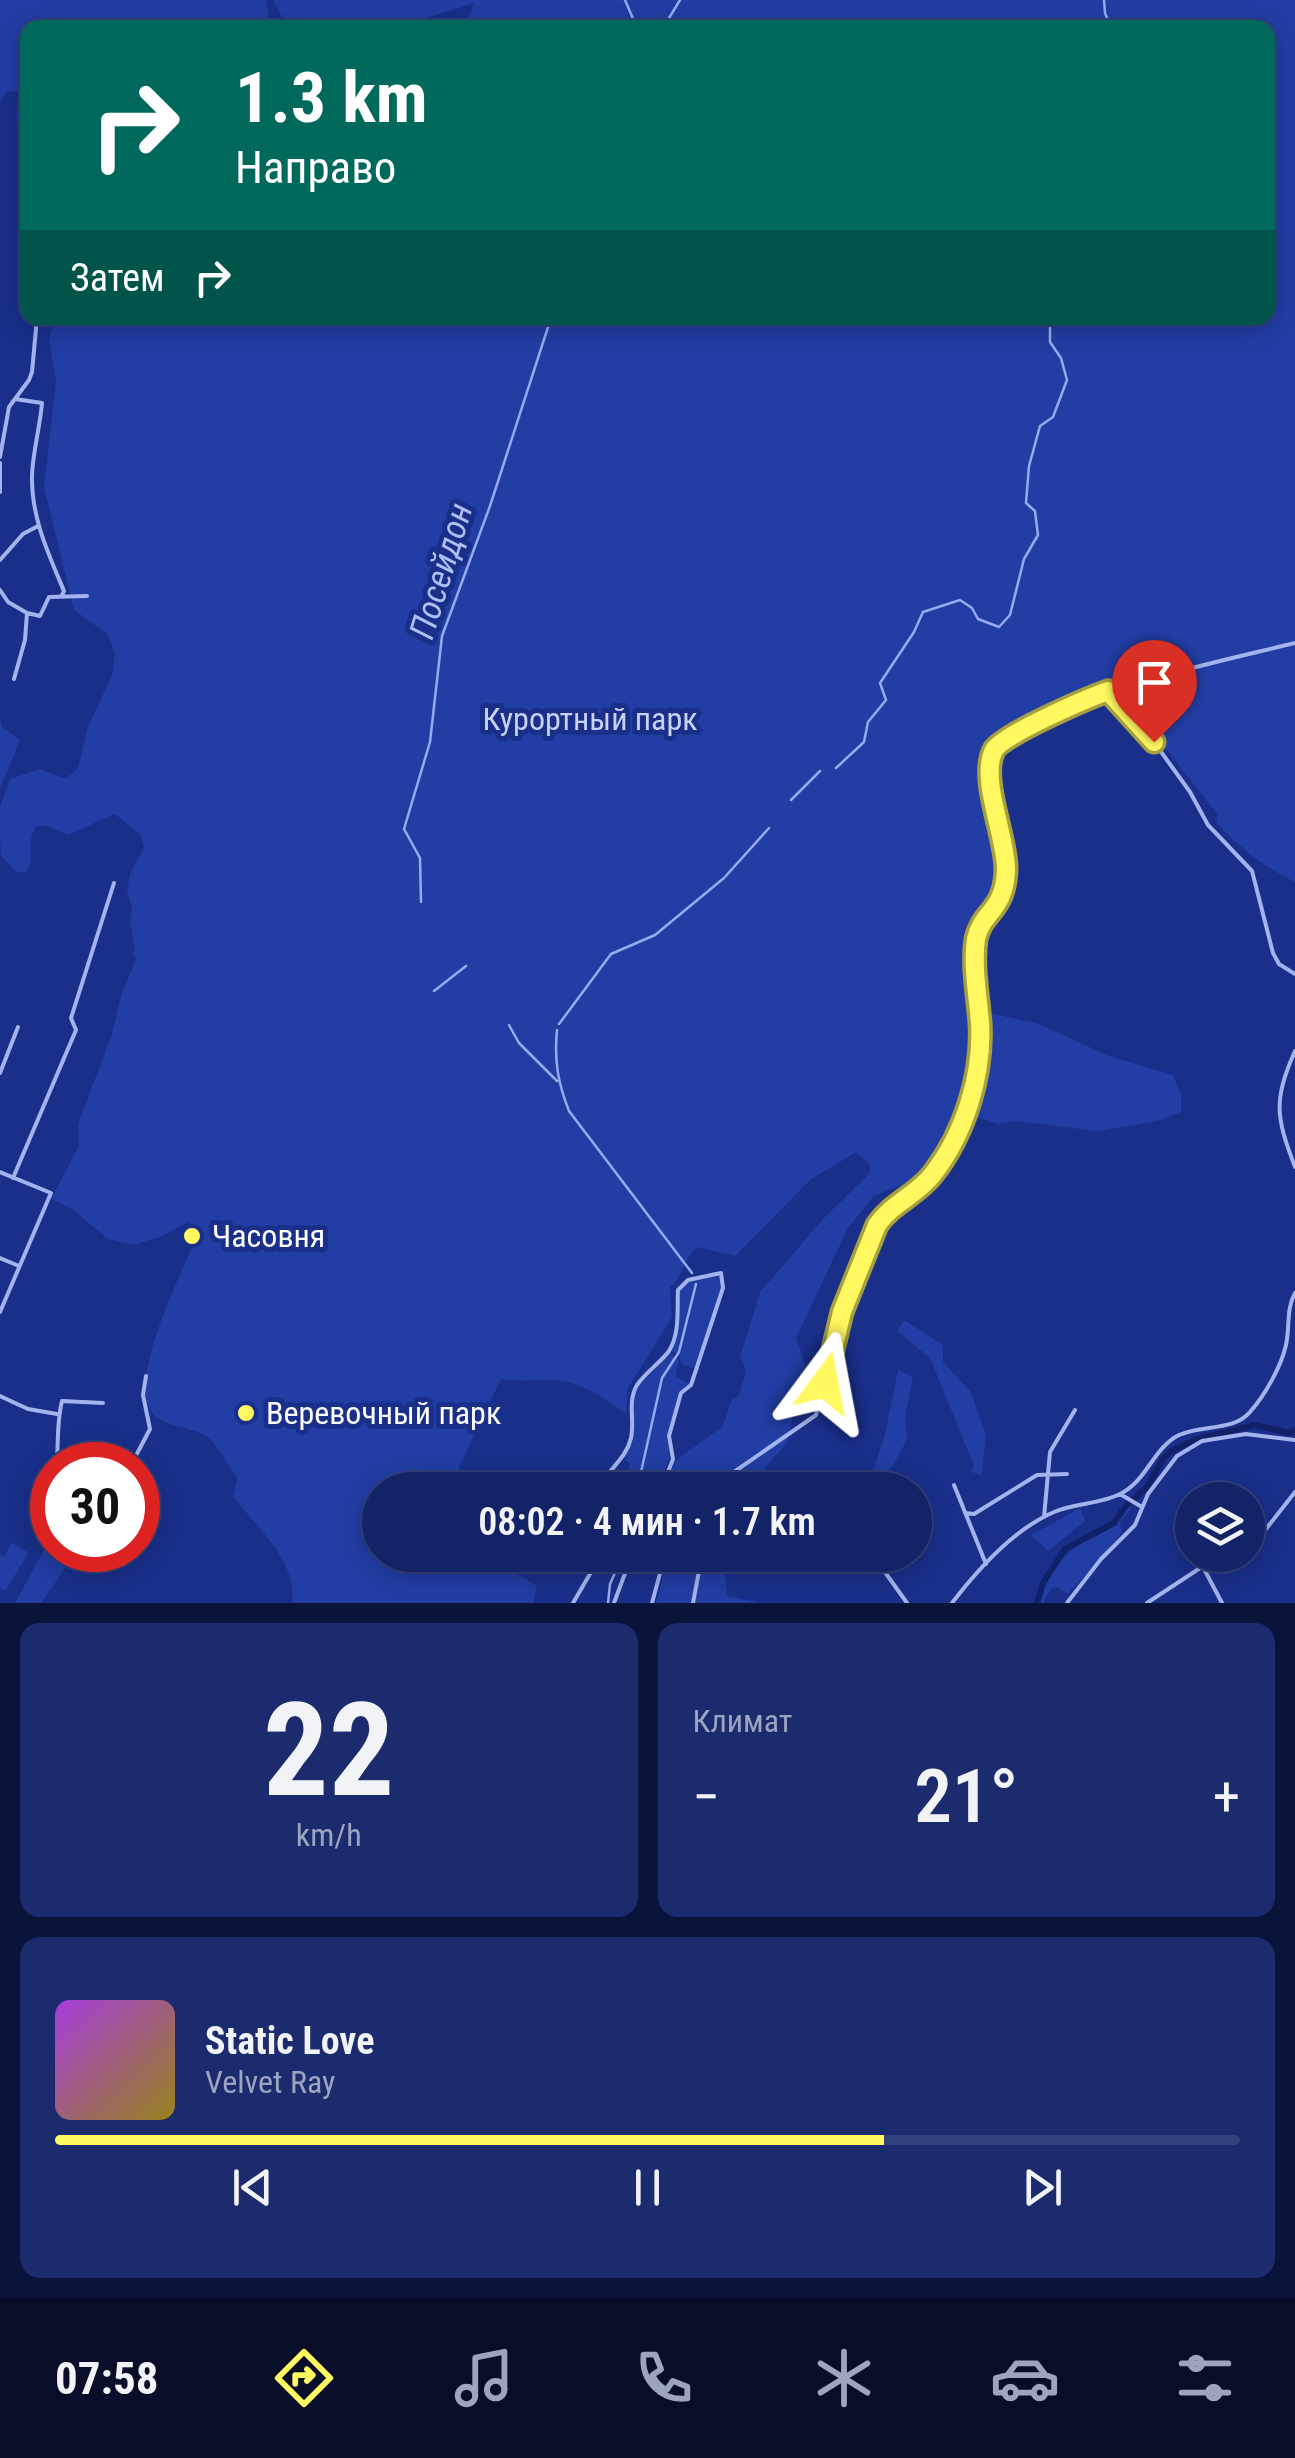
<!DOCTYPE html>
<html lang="ru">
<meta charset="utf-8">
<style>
:root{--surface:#132368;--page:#1c2b6e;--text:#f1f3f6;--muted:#9da4c0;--line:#32407c;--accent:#fff860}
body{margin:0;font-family:"Roboto Condensed",sans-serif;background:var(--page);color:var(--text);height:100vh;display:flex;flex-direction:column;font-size:38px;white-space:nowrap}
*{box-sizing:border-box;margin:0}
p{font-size:32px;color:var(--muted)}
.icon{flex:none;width:55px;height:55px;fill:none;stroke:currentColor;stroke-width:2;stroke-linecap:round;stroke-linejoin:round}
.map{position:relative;height:1603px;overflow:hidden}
.side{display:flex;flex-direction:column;gap:20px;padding:20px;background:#0a1339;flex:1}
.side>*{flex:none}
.banner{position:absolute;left:20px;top:20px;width:1255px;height:305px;border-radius:20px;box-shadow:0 5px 25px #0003,0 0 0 2px var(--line);background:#00695c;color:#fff;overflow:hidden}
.tools{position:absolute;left:1175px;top:1482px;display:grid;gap:20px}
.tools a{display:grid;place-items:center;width:90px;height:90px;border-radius:50%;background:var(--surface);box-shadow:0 5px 25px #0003,0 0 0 2px var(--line);font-size:50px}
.speed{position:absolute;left:30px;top:1442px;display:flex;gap:20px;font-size:50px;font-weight:700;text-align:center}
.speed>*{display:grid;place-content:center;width:130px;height:130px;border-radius:50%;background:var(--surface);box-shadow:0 5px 25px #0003,0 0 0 2px var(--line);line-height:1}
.speed .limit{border:15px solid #d22;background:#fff;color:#111}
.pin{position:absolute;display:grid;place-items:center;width:85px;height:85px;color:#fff;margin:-102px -42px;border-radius:50% 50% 50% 0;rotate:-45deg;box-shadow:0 0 10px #0007}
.pin .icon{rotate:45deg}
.me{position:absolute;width:110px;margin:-55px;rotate:13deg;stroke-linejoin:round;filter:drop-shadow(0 0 8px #0008)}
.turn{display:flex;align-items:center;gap:35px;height:210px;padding:0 50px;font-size:45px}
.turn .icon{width:130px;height:130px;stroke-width:2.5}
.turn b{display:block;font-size:70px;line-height:85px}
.then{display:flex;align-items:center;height:95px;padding:0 50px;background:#0003;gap:20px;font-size:38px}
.big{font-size:75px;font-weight:600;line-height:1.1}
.side .card{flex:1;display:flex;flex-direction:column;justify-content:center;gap:15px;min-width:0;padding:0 35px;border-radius:20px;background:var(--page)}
.side .dial{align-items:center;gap:0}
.dial b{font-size:130px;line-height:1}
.song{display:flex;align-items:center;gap:30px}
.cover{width:120px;height:120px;border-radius:15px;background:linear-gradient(135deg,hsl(280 70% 55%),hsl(50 70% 35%))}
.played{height:10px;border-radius:5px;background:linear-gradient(90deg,var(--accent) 70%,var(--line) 70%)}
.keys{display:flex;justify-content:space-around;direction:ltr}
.heat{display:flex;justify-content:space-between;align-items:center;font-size:55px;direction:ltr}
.side .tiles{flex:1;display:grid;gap:20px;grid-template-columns:1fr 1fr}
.card:last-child{grid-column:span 2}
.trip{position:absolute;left:362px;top:1472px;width:570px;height:100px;border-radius:50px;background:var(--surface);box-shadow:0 5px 25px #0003,0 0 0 2px var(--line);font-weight:600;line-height:100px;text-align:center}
.tab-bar{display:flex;height:160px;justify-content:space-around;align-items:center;background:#080e2a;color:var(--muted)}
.tab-bar .icon{width:70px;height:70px}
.tab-bar .active{color:var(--accent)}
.tab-bar b{font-size:45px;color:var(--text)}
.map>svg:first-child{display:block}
.green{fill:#223da3}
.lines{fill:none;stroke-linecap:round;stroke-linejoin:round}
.stream{stroke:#96aaf0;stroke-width:2.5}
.river{stroke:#112168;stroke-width:6}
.street{stroke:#a3b3ed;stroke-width:4}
.route-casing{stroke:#a6a13e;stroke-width:25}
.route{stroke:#fff860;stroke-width:18}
.poi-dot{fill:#fff860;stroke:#192f8a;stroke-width:4}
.labels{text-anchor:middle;stroke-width:10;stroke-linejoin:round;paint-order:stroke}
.park-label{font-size:32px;fill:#c9d3fa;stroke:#192f8a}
.poi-label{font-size:32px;fill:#fff;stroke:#192f8a;text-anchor:start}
.water-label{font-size:35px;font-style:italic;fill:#afbef5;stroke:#192f8a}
</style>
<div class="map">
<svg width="1295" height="1603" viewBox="0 0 1295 1603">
<rect width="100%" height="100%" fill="#192f8a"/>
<path class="green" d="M0,0H266L270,27L28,28L27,130L19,126L16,117L23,90L6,92L0,102Z
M273,0H1295V882C1265,868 1238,847 1216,822L1218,815L1117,686L1084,698L998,742C973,772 1002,820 1003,854C1004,895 987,900 976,933C969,957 974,986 976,1010L1039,1024L1109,1056L1173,1075L1181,1094V1112L1157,1121L1097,1131L1015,1121L998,1124L963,1112L930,1173L874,1196L848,1228L796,1338L810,1379L796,1402L787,1443L767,1465L754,1490H664L675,1461L723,1426L732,1399L739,1396L746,1371L740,1357L760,1292L823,1219L870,1173V1165L856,1152L810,1180L735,1256L698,1247C683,1257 684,1277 670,1287L672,1317L628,1388L626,1414C603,1397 581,1381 551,1380C533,1380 519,1382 501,1379L459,1467L463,1490H380V1555H485L537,1586L533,1603H292C298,1562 257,1527 233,1497L237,1478C228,1466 220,1449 210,1439C196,1426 168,1429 154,1415C124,1386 182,1272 196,1238L188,1222L160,1237L133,1245L108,1239L72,1209L51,1199L79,1146L78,1124L112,1034L122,992L137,957L132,954L135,949L130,923L132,909L127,889L131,871L144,848L141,835L115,814L68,835L46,826H37C24,842 37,858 26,872H16L1,855L0,840V807L10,779L40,769L66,779L78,768L88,727L112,675L115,653L107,634L74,610L44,487L56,381L49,341L55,318H1268V28L414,27L443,18H447L451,25L470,15L474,3L398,27L287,28Z
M0,719L2,727L20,740L0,789Z
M720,1275L722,1288L694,1368L682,1365L679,1356L670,1350L678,1330L680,1291L689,1281Z
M904,1320L943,1345V1362L970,1391L986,1434L982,1475L971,1472L974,1466L930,1358L897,1331Z
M670,1352L679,1360L676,1376L689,1384L680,1392L667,1437L670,1457L657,1490H601L614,1471H628L630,1463L624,1459L632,1437L633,1397L639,1386Z
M898,1370L913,1377L905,1417L907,1440L886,1477L872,1473L885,1434Z
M1129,1506L1131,1508L1120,1522L1122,1533L1068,1594L1057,1587L1051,1589L1043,1603H1035L1055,1565L1080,1543L1113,1526Z
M1080,1508L1085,1521L1048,1551L1031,1535Z
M50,1539L52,1550H70L66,1567L41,1603H15Z
M12,1543L28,1552L21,1566L11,1561L20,1567L5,1591L0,1588V1555L4,1557Z
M669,1555H724L727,1596L762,1603H656Z"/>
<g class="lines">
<path class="stream" d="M625,0L637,28
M1104,0L1105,13L1111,28
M663,28L680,0
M836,768L864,742L868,722L886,700L880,683L914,632L923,612L960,600L972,608L978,619L999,627L1010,615L1024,559L1038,535L1035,511L1026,503L1029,466L1040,426L1053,417L1067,380L1061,358L1050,342V318
M791,800L820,771
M421,902L420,858L404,829L430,742L442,636L490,506L551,318
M434,991L466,966
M559,1024L611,954L655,935L724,878L769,828
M509,1025L519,1043L557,1081
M557,1030C554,1061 558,1083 569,1111L692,1273
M637,1490L662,1378L679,1352L696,1284
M608,1603L610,1584L623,1555"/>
<path class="river" d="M1037,1603L1043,1583L1065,1549L1114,1523L1125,1507L1148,1486L1162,1460L1171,1451L1197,1439L1255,1425L1290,1433L1295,1430"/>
<path class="street" d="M15,399L42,403C40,427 33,451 32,475C31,517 48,553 64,591L62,595
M0,457L9,407L29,380L32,372L37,318
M0,463V492
M0,560L23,534L38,526
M0,590L8,602L27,613L25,640L14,679
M27,613L40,616L49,597L87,596
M1108,691L1154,742L1190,792L1208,825L1252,871L1273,953L1279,964L1295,974
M1295,1051C1273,1101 1276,1117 1295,1167
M0,1073L18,1027
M0,1172L51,1193L0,1312
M13,1178L76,1030L71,1018L114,883
M0,1258L19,1266
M0,1396L28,1409L57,1414
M57,1465C58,1443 57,1420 62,1401L103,1403
M131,1465L150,1429L143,1395L146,1376
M954,1485L986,1564
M599,1490C606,1470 626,1460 631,1438C635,1420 627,1402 637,1385C646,1372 660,1363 669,1351C680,1333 677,1310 678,1290L688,1280L721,1273L723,1288L691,1385L681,1393L669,1436L673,1459L661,1490
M708,1490L816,1415L842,1312L877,1225L885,1213L933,1175L968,1104L980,1060L976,939C983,917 1003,906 1005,883C1006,869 1007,855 1005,842C1000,811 982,779 995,747C1008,736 1027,729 1042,721C1123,681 1208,664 1295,643
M1120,1494L1142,1507
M965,1513L974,1514L1037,1475L1067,1474
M1044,1517L1050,1452L1075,1410
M1248,1540L1266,1529L1295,1492
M868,1555L877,1561L907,1603
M1203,1567L1222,1603
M573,1603L601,1555
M614,1603L630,1560
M652,1603L665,1555
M693,1603L702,1555
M952,1603C978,1569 1014,1529 1054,1512C1075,1503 1101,1504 1120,1494C1147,1481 1153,1448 1179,1435C1202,1424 1233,1432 1250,1412C1265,1395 1281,1367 1286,1345C1290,1327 1286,1309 1295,1293
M1067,1603L1101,1559L1135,1525L1148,1494L1177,1456L1202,1441L1246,1434L1295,1440
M1147,1603L1220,1555"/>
</g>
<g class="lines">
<g class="route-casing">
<path id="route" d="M825,1383L842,1312L877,1225C892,1203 917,1195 933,1174C965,1133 983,1074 980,1023C978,996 972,966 976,939C982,911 1004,912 1006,871C1007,838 979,779 994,750C1002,735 1088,698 1108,691L1154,742"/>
</g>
<use href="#route" class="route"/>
</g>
<g class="poi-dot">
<circle cx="192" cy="1236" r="10"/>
<circle cx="246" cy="1413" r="10"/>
</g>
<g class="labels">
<g class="park-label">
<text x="590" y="730">Курортный парк</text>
</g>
<g class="poi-label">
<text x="212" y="1247">Часовня</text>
<text x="266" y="1424">Веревочный парк</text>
</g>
<g class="water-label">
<text transform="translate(441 571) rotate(-73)" y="12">Посейдон</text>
</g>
</g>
</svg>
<div class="tools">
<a><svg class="icon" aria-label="layers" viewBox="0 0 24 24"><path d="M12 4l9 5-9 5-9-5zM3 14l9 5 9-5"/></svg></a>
</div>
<div class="speed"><div class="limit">30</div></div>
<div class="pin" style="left:1154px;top:742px;background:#d93025"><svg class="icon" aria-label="arrive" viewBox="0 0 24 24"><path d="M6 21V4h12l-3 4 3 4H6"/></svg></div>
<svg class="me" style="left:825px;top:1383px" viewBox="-20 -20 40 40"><path d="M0-17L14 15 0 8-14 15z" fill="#fff860" stroke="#fff" stroke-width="4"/></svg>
<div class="trip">08:02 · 4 мин · 1.7 km</div>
<div class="banner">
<div class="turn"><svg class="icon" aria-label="right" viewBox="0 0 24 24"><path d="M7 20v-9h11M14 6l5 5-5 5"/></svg><div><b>1.3 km</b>Направо</div></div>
<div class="then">Затем<svg class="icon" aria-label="right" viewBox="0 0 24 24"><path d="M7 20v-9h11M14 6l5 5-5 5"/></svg></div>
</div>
</div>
<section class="side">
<div class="tiles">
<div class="card dial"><b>22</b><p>km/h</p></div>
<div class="card"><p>Климат</p>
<div class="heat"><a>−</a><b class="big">21°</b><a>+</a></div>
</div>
<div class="card">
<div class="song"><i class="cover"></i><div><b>Static Love</b><p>Velvet Ray</p></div></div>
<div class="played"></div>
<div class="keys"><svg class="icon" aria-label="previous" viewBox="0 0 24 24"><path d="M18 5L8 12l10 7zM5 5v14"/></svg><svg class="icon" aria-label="pause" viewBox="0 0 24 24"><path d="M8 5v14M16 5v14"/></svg><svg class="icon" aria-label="next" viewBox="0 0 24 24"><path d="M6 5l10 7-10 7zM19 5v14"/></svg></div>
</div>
</div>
</section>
<nav class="tab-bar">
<b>07:58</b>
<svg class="icon active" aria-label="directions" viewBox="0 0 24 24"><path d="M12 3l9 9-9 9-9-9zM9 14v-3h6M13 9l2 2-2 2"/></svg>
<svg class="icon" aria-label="music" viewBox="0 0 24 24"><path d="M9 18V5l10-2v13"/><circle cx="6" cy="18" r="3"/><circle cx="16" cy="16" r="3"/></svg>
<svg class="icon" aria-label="phone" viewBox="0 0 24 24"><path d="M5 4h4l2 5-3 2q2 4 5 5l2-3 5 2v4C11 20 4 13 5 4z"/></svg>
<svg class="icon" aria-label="climate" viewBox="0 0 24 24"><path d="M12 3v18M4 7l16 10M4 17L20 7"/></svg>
<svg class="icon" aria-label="car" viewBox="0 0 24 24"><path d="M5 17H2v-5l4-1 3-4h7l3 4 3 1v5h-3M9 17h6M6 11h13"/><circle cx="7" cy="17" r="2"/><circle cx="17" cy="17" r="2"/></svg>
<svg class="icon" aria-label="filters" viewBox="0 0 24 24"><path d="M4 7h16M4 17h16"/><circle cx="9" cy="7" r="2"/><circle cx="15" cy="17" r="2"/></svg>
</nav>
